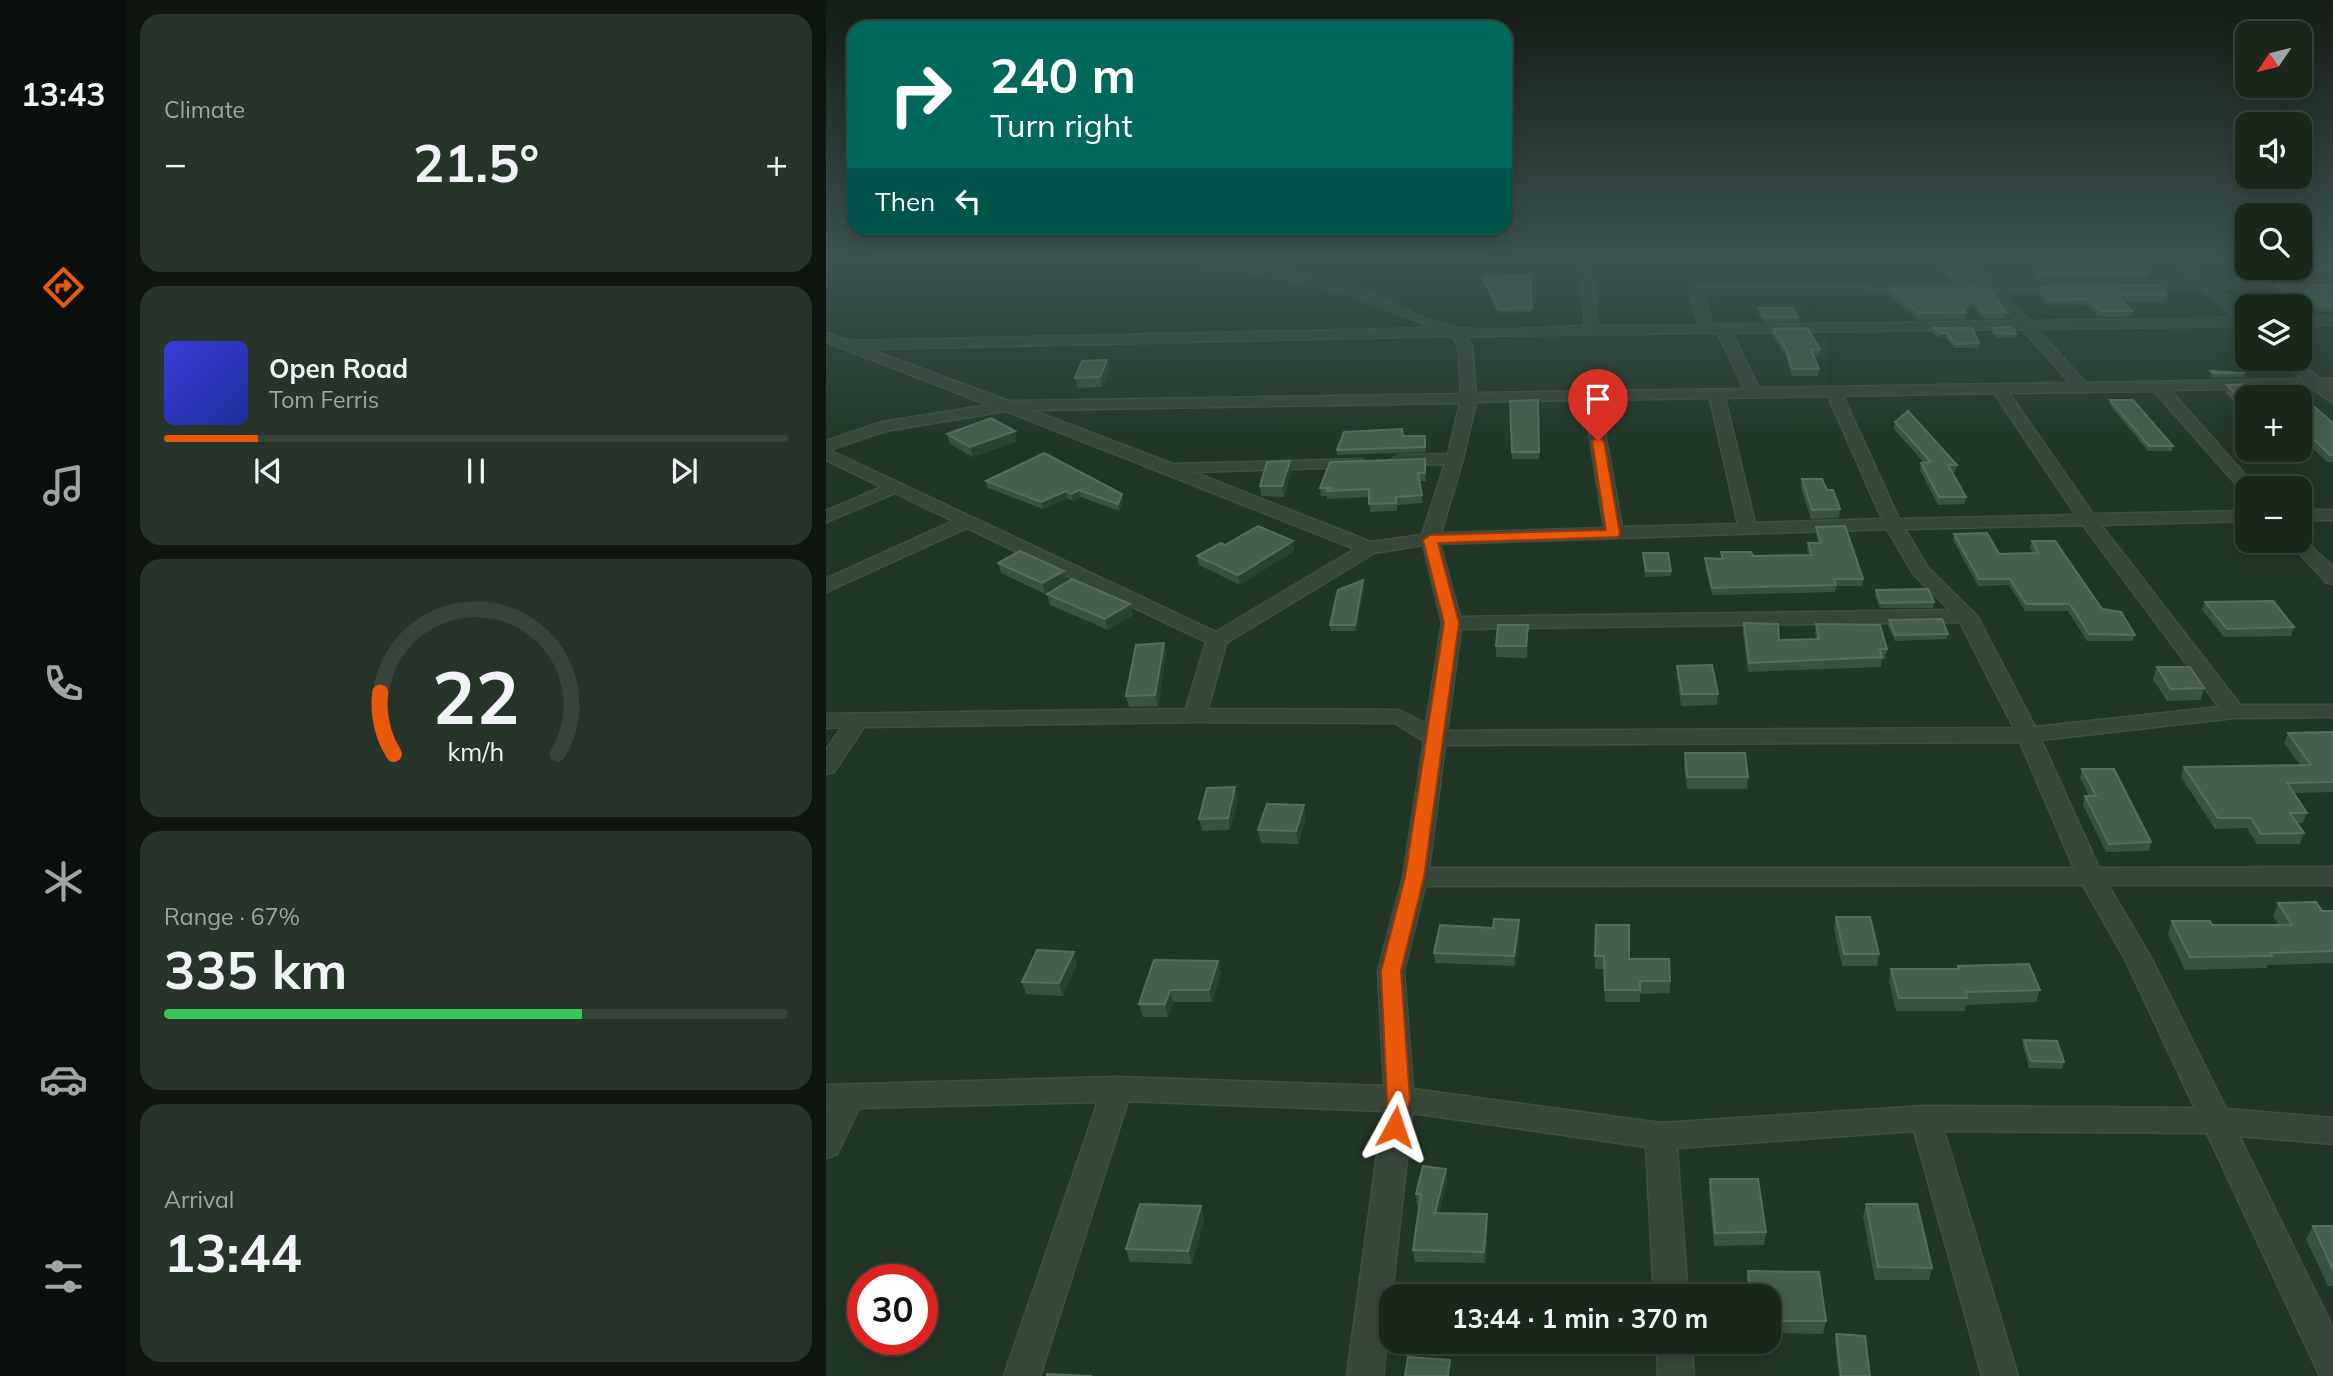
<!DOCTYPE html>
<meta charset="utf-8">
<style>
:root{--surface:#1a281c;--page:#273429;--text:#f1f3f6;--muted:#9fa6a3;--line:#38443b;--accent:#ea580c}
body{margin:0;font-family:Mulish,sans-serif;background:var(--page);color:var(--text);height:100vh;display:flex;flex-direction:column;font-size:26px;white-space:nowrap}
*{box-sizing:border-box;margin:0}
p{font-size:23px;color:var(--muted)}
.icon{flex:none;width:38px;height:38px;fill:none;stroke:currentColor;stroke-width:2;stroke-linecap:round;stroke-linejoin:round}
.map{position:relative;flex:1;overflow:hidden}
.details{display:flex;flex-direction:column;gap:14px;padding:14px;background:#0e160f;width:700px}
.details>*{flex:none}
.hud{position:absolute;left:21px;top:21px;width:665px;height:214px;border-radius:21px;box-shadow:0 4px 18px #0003,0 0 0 2px var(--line);background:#00695c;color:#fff;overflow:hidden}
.needle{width:46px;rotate:235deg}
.buttons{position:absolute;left:1409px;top:21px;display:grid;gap:14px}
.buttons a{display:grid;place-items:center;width:77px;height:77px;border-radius:14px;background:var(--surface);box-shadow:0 4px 18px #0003,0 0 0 2px var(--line);font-size:35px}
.speed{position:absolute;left:21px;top:1264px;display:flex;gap:14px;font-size:35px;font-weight:700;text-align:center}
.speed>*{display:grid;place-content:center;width:91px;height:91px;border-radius:50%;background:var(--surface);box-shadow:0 4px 18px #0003,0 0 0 2px var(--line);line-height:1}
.speed .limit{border:10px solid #d22;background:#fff;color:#111}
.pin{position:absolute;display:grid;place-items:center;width:60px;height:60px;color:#fff;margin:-72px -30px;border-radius:50% 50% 50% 0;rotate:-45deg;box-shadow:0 0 7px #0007}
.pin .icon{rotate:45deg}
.me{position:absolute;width:77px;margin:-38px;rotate:5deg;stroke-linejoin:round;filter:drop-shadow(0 0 5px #0008)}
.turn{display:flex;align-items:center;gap:24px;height:147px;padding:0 28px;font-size:32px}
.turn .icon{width:91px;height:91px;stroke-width:2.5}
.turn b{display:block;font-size:49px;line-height:60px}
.then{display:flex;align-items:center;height:66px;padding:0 28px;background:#0003;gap:14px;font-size:26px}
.big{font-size:52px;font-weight:700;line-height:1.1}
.details .tile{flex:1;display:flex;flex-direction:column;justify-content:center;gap:10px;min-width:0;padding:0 24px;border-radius:21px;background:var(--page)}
.details .dial{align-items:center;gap:0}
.dial svg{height:182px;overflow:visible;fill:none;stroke:var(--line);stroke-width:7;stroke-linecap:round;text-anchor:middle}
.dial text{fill:var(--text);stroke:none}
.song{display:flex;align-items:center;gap:21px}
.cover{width:84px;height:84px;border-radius:10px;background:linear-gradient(135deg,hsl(240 70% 55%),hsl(230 70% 35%))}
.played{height:7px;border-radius:4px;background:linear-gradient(90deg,var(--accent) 15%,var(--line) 15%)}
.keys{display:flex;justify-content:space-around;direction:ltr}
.heat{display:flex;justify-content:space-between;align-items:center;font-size:38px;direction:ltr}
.charge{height:10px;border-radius:5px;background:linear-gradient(90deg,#34c759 67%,var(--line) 0)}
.trip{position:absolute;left:553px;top:1284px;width:402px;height:70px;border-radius:21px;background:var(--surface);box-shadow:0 4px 18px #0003,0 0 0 2px var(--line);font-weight:700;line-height:70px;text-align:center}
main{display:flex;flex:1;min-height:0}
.tabs{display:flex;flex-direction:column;width:126px;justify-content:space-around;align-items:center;background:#0a100b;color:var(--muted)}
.tabs .icon{width:49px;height:49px}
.tabs .current{color:var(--accent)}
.tabs b{font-size:32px;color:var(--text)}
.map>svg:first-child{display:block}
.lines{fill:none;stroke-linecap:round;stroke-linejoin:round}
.stream{stroke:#17331d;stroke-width:4.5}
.minor-casing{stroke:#3f5042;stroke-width:3}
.minor{fill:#364739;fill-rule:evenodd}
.wall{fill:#3b5240}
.shaded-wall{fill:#2c4230}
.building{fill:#475f4c;stroke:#586e5d;stroke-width:2}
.route{fill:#ea580c;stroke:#983908;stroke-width:2}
</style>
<main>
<nav class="tabs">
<b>13:43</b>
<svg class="icon current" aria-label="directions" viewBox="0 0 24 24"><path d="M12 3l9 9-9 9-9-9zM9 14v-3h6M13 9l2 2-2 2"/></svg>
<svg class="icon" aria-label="music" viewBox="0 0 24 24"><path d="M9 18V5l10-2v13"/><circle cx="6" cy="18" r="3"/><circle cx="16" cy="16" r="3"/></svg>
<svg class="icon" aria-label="phone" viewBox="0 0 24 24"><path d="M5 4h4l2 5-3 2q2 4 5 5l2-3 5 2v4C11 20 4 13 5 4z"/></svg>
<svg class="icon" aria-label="climate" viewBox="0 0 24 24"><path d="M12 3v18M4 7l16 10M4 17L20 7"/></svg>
<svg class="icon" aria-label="car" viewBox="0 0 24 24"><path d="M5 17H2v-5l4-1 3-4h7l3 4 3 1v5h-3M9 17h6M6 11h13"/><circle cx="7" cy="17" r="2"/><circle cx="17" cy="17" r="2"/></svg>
<svg class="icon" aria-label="filters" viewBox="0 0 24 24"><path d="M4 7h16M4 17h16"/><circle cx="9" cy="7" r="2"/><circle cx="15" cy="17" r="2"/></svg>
</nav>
<section class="details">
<div class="tile"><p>Climate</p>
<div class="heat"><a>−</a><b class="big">21.5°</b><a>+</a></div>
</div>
<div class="tile">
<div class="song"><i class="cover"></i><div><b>Open Road</b><p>Tom Ferris</p></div></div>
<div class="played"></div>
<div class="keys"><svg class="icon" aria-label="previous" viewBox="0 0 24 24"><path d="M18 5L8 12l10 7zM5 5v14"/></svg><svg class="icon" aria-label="pause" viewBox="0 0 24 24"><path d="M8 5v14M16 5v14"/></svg><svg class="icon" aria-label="next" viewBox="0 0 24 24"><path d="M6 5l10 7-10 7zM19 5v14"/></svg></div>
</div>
<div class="tile dial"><svg viewBox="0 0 100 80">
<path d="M14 69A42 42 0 1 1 86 69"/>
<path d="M14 69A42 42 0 0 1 8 42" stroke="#ea580c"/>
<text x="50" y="56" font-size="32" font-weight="700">22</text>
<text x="50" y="72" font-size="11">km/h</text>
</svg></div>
<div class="tile"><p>Range · 67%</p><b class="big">335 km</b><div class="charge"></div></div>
<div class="tile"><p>Arrival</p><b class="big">13:44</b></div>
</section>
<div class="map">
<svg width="1507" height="1376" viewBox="0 0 1507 1376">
<rect width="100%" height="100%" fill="#223626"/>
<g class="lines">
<path class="stream" d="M1008,394L1004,379L1005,341L982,300L1065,259"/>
<g class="minor-casing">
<path id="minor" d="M361,259C404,256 488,274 530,288C560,298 604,325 635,328C674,332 719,327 759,326L754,270L760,266L766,270L772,326L873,325L864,291L870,287L1155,284L1134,259H1146L1169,283L1366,281L1342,259H1355L1381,281L1507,279V287L1390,288L1421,315V326L1211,329L1260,383L1476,379L1455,359H1470L1494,379H1507V387H1504L1507,390V403L1486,388L1344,390L1431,488H1421V493L1417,492L1328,391L1183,393L1267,514L1421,511V521L1275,525L1414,705H1507V717L1408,718L1215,740L1273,868L1507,867V885H1282L1325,958L1400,1109L1507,1118V1144L1413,1136L1507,1328V1376H1494L1381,1133L1118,1131L1192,1376H1156L1088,1131L851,1148L862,1297H828L820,1147L586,1113L557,1376H521L557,1111L302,1101L214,1376H178L272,1102L33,1108L11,1154L0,1158V1115L3,1109H0V1085L291,1077L558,1086L552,971L577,877L598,741L569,723L369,722L38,727L8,772L0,774V750L16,727L0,728V714L360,709L380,642L141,528L0,592V579L127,521L69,493L0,522V511L56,487L0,460V441L56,422L163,405L0,342V333L23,341L609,328L522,294L459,279L367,263ZM1375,288L1409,318L1203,321L1176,291ZM1162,291L1189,321L886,325L878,295ZM1196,329L1244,383L933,388L906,333ZM877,333H892L918,389L650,393L646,346L641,336ZM627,336L632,346L635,394L182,401L43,349ZM1168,393L1250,515L1073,519L1017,396ZM1002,396L1056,519L929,523L899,398ZM884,398L912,524L796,527L773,400ZM758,400L778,528L615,533L637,459L650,402ZM634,403L622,454L573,455L565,460L573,465L619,464L596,535L545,542L367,472L530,467L536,465L538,462L536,459L347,464L205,410ZM180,411L529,549L390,632L3,450L59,431ZM1257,525L1393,707L1209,727L1151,616L1102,568L1079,529ZM1061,529L1088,575L1124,610L634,617L614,544ZM597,545L616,623L600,724L573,710L382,709L400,643L548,553ZM1134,622L1188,728L621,731L635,629ZM1194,742L1248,868H603L619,745ZM1257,885L1299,959L1369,1108L1099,1106L835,1123L587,1089L578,971L599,886Z
M1474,317H1507V325H1474Z
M1474,510H1507V520H1474Z
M1474,536L1507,567V584L1500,582L1462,541H1474Z
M831,1342H865L868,1376H832Z"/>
</g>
<use href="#minor" class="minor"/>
</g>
<path class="wall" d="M1104,259H1133L1147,276L1146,281L1126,282Z
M1198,259H1309L1322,273L1320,279L1207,280L1208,274H1215Z
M1481,259H1507V276L1435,278L1423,268H1474L1485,261Z
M704,275L706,312L672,313L657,281V277Z
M1452,285H1507V312L1475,311L1474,309V306H1470L1450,290Z
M1214,287L1341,295L1340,301H1296L1306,311L1305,317H1273L1261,305H1220L1213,293Z
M1162,288L1180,312L1179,318L1156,319L1148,307L1139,312L1138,319L1092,320L1063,295V289Z
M933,308L972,317V321L938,322L932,313Z
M1108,328L1153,343V348H1128L1120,337L1113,338L1107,333Z
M1166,328L1190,334L1189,338H1170L1166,332Z
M947,329L994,349L993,355L988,356L993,369L992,376H966L960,357L946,335Z
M281,360L283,369L276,387L251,388L249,378Z
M1385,371L1419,373L1418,377L1386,378L1384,375Z
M1401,385L1421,397V415H1420L1399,392Z
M712,400L713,459H686L684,401Z
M1284,400L1347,446L1346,451H1322L1283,404Z
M1474,403L1507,423V462H1501L1474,436Z
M1069,422L1131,465L1129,472H1126L1140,497L1138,504L1112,505L1094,470L1095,463H1098L1068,429Z
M121,434L191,441L147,457L124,444Z
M577,436H599L600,452L511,455V450Z
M599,459L600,481H594L597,503L571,505V511L544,512L543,497L501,499V496H495L494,488Z
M465,472L458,497L435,496L434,486Z
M976,479L1001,490L1014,509L1013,518L985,519L975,488Z
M160,481L296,494L297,501L293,511L255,497L247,501L241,498L217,509L162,488Z
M990,527L1037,579L1036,586H1010L1009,592L886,595L879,565V558L895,559V552L927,556L983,555L981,550L982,543H992L990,534Z
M1128,534L1173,554L1207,553L1204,547L1206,541L1276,609L1309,635L1307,641H1261L1242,611H1199L1183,585L1152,586L1127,540Z
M467,541L468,551L414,585L373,565L371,556Z
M817,553L845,571V576L819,577Z
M172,563L238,571L241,582L219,594L175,573Z
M538,586L530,631H505L504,625Z
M1050,590L1108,602L1107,608H1054L1049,596Z
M221,594L304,604L307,615L282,630L224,605Z
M1379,602L1468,627L1465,636L1398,637L1376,610Z
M1063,620L1122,634L1121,639L1069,641L1062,626Z
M918,623L953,640L990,639L989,634L990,624L1061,649L1059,659H1056L1055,667L922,672L917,633Z
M702,625L701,658L670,657V646Z
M338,643L340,654L332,706L303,707L300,696Z
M851,666L892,694L891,705L855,706L851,677Z
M1331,667L1378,688L1375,700L1341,701L1327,679Z
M1507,732V792L1468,793L1481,813L1477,823H1471L1478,833L1474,844H1431L1421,828L1389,829L1355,777L1358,767L1474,765L1458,743L1462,733Z
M859,753L922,777L921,789H861L858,765Z
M1256,769L1325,842L1323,851L1280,852L1257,805L1259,796H1263L1254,778Z
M412,799L404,830L376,831L373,819Z
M480,818L472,844L435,843L432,830Z
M1452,903L1496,911H1507V963L1442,965L1441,968L1359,970L1342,934L1346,921L1386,925H1453L1447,916Z
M1010,917L1053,954L1051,966H1016L1008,929Z
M770,925L803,959L844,981V993L814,994V1002H779L778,969H769Z
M694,930L689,966L609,963L608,953Z
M328,960L395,973L386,1002H347L342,1017H317L313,1004Z
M251,964L237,996L200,994L196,982Z
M1132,966L1214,990L1210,1002L1140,1005L1138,1011H1070L1063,981L1065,969H1131Z
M1198,1040L1238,1062L1236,1069L1203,1068L1197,1046Z
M620,1169L621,1181L613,1213L661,1214L662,1225L659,1263L589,1262L587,1250L593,1206L591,1205L590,1194Z
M884,1179L940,1232L938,1245L888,1246L883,1191Z
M1040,1204L1106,1268L1103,1280H1049L1037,1217Z
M378,1219L366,1264L304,1262L300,1249Z
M1487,1226H1507V1286H1502L1480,1239Z
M922,1271L1000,1321L997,1334L943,1333V1297H922L920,1284Z
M1010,1334L1044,1376H1013L1009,1341Z"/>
<path class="shaded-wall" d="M1149,301L1148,307L1139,313L1137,308Z
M1114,333H1121L1120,337L1113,338Z
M281,360L283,369L276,387L274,377Z
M189,431L191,441L147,457L144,447Z
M464,461L465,472L458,497L456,486Z
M253,490L255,497L247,501L245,494Z
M240,491L241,498L217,509L215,502Z
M296,494L297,501L293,511L292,504Z
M467,541L468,551L414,585L412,575Z
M238,571L241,582L219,594L216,583Z
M537,580L538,586L530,631L529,625Z
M304,604L307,615L282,630L279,619Z
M338,643L340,654L332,706L329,695Z
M409,787L412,799L404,830L402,818Z
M478,805L480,818L472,844L470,831Z
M693,920L694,930L689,966L688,956Z
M248,952L251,964L237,996L233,983Z
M392,961L395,973L386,1002L383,990Z
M344,990L347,1002L342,1017L339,1004Z
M620,1169L621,1181L610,1225L609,1213Z
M375,1206L378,1219L366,1264L362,1251Z
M661,1214L662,1225L659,1263L658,1252Z"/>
<path class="building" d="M1110,259H1133L1147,276H1127Z
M1205,259H1309L1322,273L1208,274L1222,273Z
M1489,259H1507V271L1436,273L1430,268H1474V261H1493Z
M704,275L706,308L672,309L657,277Z
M1333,285L1341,295H1290L1306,311H1274L1262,299L1221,300L1214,287Z
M1452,285H1507V306L1477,305Z
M1162,288L1180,312L1157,313L1149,301L1137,308L1140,313H1093L1063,289Z
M933,308H966L972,317H938Z
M1186,327L1190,334L1171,333L1166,328Z
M981,328L994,349L985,350L993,369H966L961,351L947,329Z
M1108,328H1146L1153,343L1129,344L1121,333H1114Z
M281,360L274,377L249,378L256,361Z
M1385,371L1419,373H1388Z
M1432,384L1444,397H1421V407L1401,385Z
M712,400L713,452H686L684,401Z
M1284,400H1307L1347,446H1323Z
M1474,403H1484L1507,423V455H1504L1474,426Z
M1082,411L1131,465H1122L1140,497H1113L1095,463L1105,462L1069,422Z
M165,418L189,431L144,447L121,434Z
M576,429L577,436H599V447L511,450L518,432Z
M218,453L296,494L292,504L253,490L245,494L240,491L215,502L160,481Z
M599,459V473H592L596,495L570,497V503L543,504V489L500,491L506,488H494L504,462Z
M464,461L456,486H434L441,462Z
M976,479H996L1001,490H1007L1014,509L986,510Z
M432,526L467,541L412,575L371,556L395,543L399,545Z
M1019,526L1037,579H1008L1010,585L886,588L879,558L897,559L895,552H925L927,556L986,555L982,543H995L990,527Z
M1161,533L1173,554L1212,553L1206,541H1229L1276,609L1295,612L1309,635L1263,634L1244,604H1200L1184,579H1153L1128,534Z
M194,551L238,571L216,583L172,563Z
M817,553H842L845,571H820Z
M246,579L304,604L279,619L221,594Z
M537,580L529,625H504L512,590Z
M1102,589L1108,602L1055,603L1050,590Z
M1447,601L1468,627L1401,629L1379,602Z
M1116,619L1122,634L1069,635L1063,620Z
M918,623L952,624L953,640L993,639L990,624L1054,625L1061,649H1054L1056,657L923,663Z
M672,625H702L700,646H670Z
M338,643L329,695L300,696L310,645Z
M886,665L892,694H856L851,666Z
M1331,667H1364L1378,688L1345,689Z
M1507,732V782L1461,783L1481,813H1464L1478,833L1435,834L1425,818H1392L1358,767L1485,765L1462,733Z
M859,753H919L922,777H861Z
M1256,769H1288L1325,842L1283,844L1259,796H1270Z
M409,787L402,818L373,819L381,788Z
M441,804L478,805L470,831L432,830Z
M1490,902L1496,911H1507V951L1444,953L1446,956L1364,957L1346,921H1384L1386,925H1466L1452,903Z
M1010,917H1044L1053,954H1018Z
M668,919L693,920L688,956L608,953L614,925L667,928Z
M770,925H803V959H843L844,981H814V990H779L778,956H769Z
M211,950L248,952L233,983L196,982Z
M328,960L392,961L383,990H344L339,1004H313Z
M1203,964L1214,990L1140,992L1141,998H1073L1065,969H1133L1132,966Z
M1198,1040L1231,1041L1238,1062L1205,1061Z
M597,1166L620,1169L609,1213L661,1214L658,1252L587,1250L595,1194H590Z
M884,1179H932L940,1232L889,1233Z
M314,1204L375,1206L362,1251L300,1249Z
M1040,1204H1091L1106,1268L1052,1267Z
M1487,1226H1507V1270Z
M922,1271L993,1272L1000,1321H943V1297H925Z
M1010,1334L1039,1336L1044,1376H1015Z
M582,1357L624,1360L622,1376H579Z
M221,1374L266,1376H221Z"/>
<linearGradient id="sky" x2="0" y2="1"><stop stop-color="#131e15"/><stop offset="0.57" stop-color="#3e5252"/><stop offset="1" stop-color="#3e5252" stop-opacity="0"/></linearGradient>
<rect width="1507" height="451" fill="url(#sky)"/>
<path class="route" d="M772,437L778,441L794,534L792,537L612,543L633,623L598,877L575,971L584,1099L577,1133L569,1136L561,1133L558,1127L561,1099L555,971L579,877L618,623L597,540L604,535L780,530L766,441Z"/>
</svg>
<div class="buttons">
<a><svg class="needle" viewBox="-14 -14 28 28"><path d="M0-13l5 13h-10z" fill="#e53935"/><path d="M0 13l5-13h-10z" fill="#9fa6a3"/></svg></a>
<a><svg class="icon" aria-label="sound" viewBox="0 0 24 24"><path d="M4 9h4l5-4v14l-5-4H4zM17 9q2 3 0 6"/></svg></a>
<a><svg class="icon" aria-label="search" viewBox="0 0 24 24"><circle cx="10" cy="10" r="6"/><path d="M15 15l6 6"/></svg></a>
<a><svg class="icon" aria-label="layers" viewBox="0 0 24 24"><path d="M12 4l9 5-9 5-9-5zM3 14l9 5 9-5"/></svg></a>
<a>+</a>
<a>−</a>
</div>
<div class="speed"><div class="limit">30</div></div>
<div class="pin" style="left:772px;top:441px;background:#d93025"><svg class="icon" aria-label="arrive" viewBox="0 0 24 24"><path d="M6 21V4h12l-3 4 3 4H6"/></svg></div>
<svg class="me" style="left:569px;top:1127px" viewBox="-20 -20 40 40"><path d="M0-17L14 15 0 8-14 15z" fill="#ea580c" stroke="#fff" stroke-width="4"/></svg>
<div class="trip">13:44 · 1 min · 370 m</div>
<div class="hud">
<div class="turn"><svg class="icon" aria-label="right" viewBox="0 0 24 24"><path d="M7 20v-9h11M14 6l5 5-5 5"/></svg><div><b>240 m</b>Turn right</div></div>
<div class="then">Then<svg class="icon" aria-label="left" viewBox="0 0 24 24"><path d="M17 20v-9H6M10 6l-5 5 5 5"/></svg></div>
</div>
</div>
</main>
